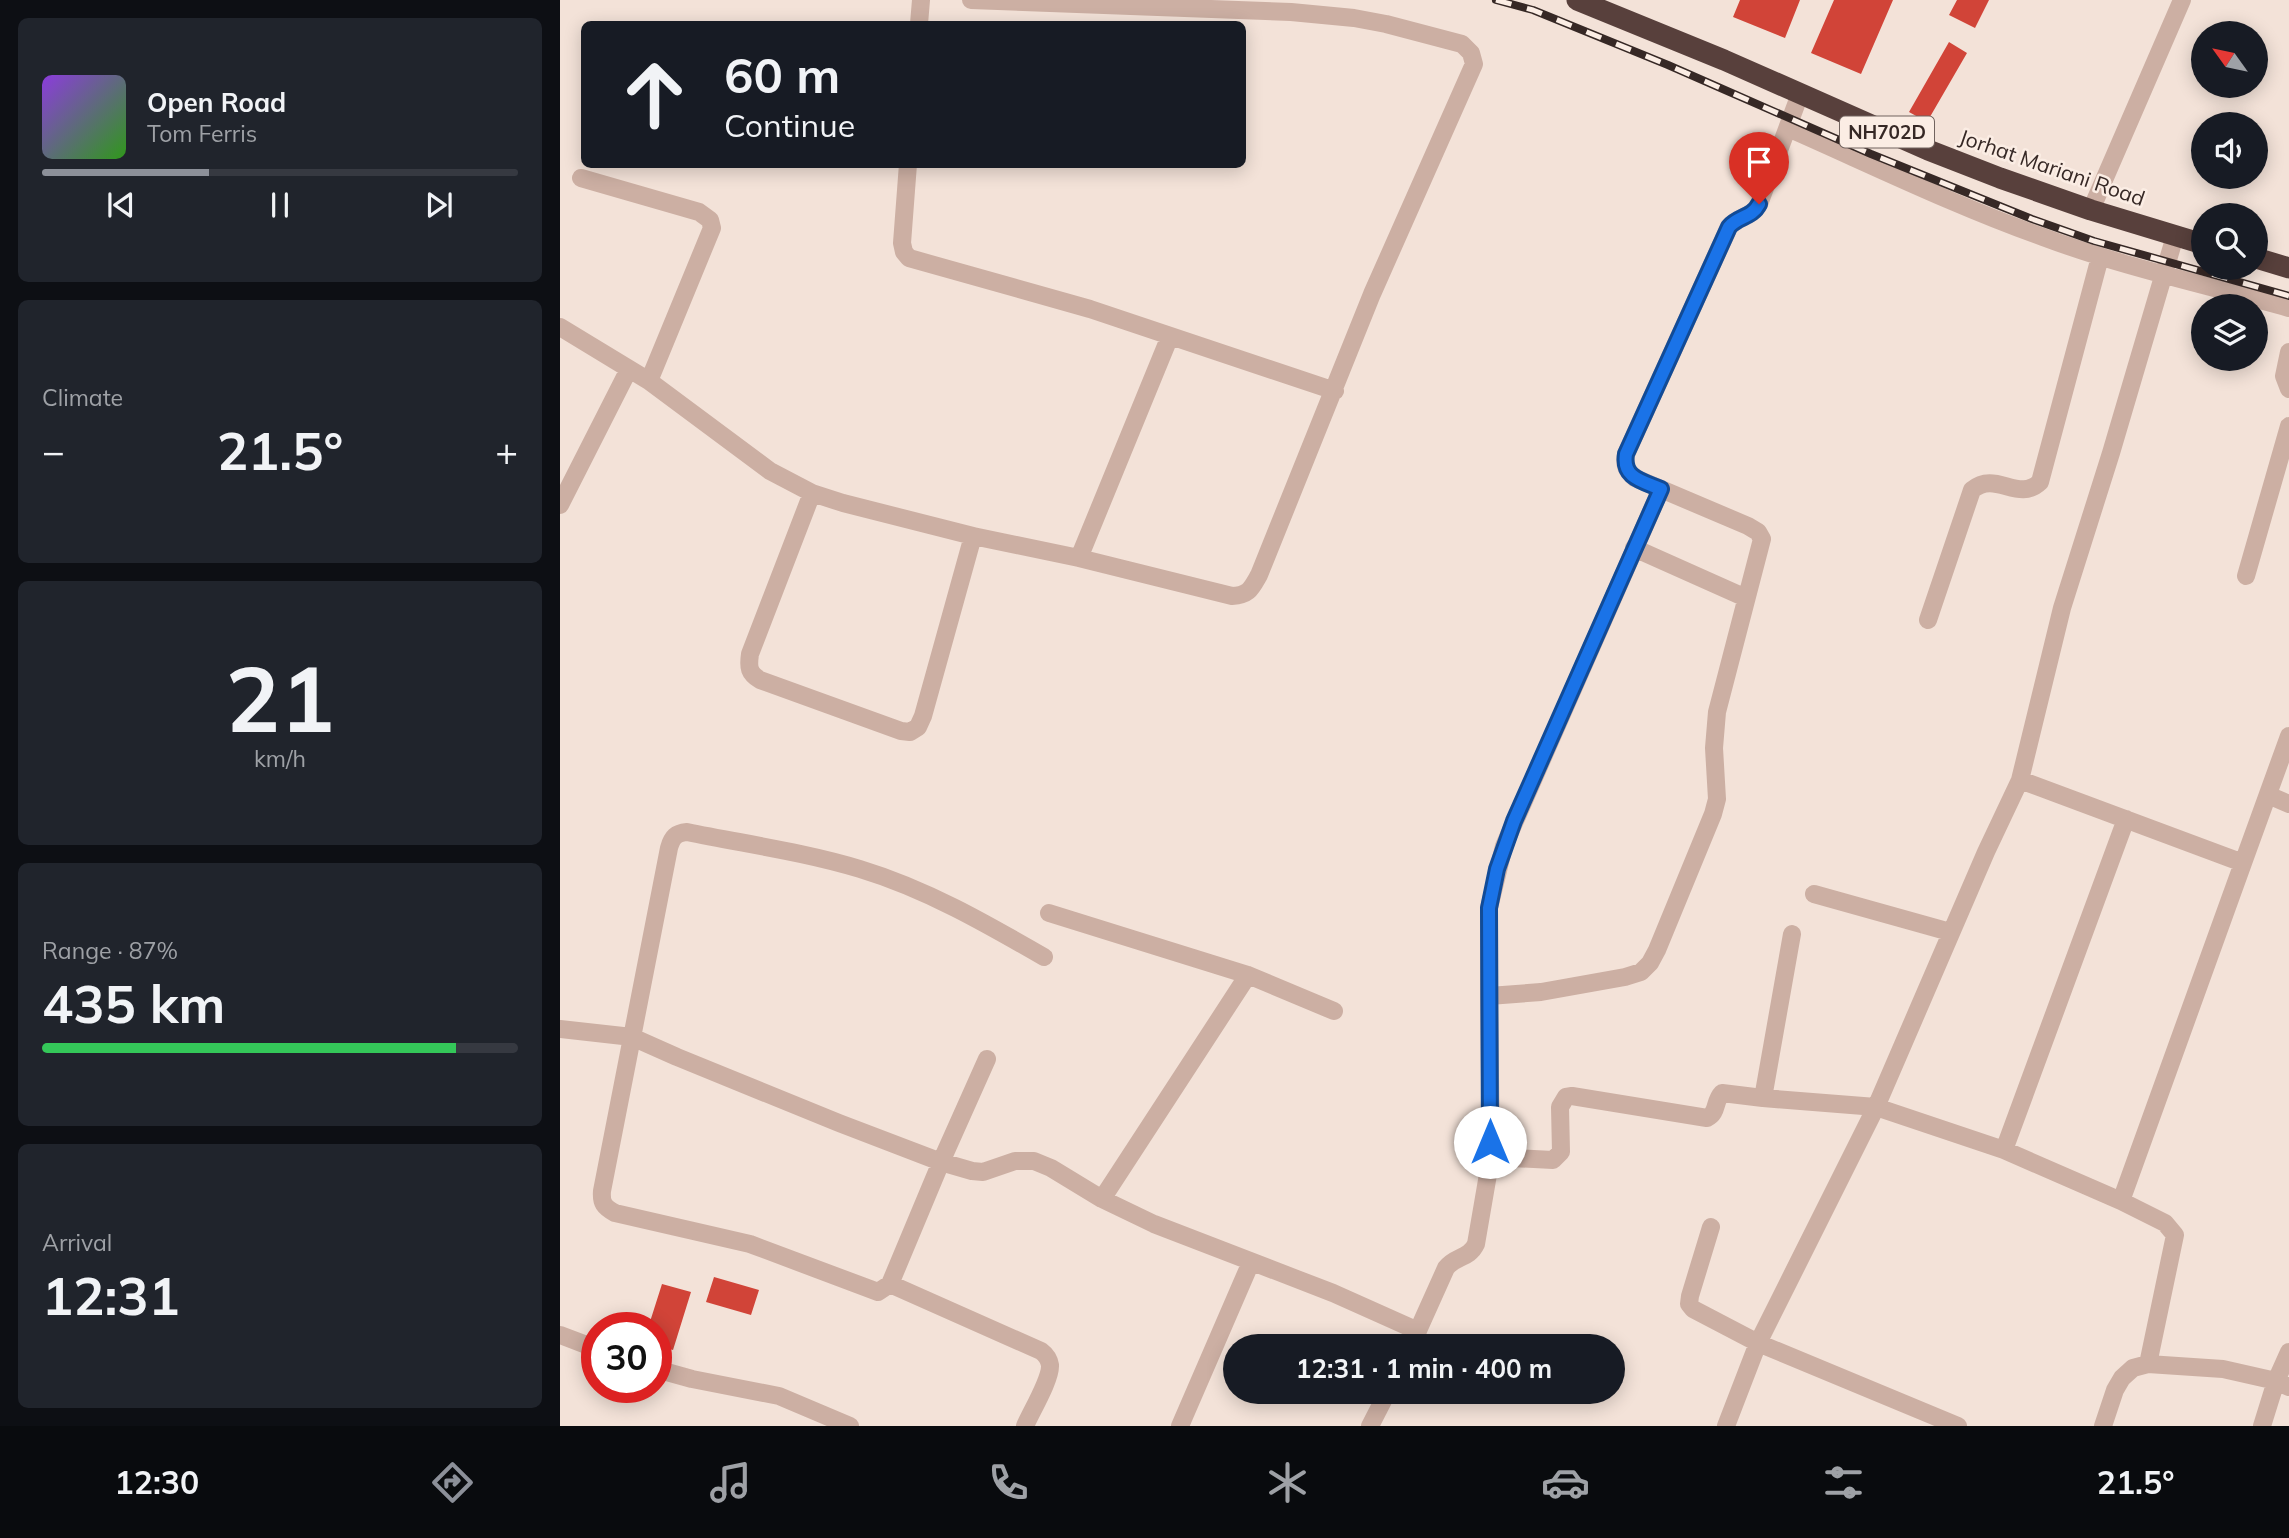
<!DOCTYPE html>
<meta charset="utf-8">
<style>
:root{--surface:#171b24;--page:#20242c;--text:#f1f3f6;--muted:#9ea1a6;--line:#363941;--accent:#8c9099}
body{margin:0;font-family:Mulish,sans-serif;background:var(--page);color:var(--text);height:100vh;display:flex;flex-direction:column;font-size:26px;white-space:nowrap}
*{box-sizing:border-box;margin:0}
p{font-size:23px;color:var(--muted)}
.icon{flex:none;width:38px;height:38px;fill:none;stroke:currentColor;stroke-width:2;stroke-linecap:round;stroke-linejoin:round}
.map{position:relative;flex:1;overflow:hidden}
.sheet{display:flex;flex-direction:column;gap:18px;padding:18px;background:#0d0f14;width:560px}
.sheet>*{flex:none}
.guide{position:absolute;left:21px;top:21px;width:665px;height:147px;border-radius:10px;box-shadow:0 4px 18px #0003;background:#171b24;color:var(--text);overflow:hidden}
.needle{width:46px;rotate:303deg}
.buttons{position:absolute;left:1631px;top:21px;display:grid;gap:14px}
.buttons a{display:grid;place-items:center;width:77px;height:77px;border-radius:50%;background:var(--surface);box-shadow:0 4px 18px #0003;font-size:35px}
.speed{position:absolute;left:21px;top:1312px;display:flex;gap:14px;font-size:35px;font-weight:700;text-align:center}
.speed>*{display:grid;place-content:center;width:91px;height:91px;border-radius:50%;background:var(--surface);box-shadow:0 4px 18px #0003;line-height:1}
.speed .limit{border:10px solid #d22;background:#fff;color:#111}
.pin{position:absolute;display:grid;place-items:center;width:60px;height:60px;color:#fff;margin:-72px -30px;border-radius:50% 50% 50% 0;rotate:-45deg;box-shadow:0 0 7px #0007}
.pin .icon{rotate:45deg}
.me{position:absolute;width:77px;margin:-38px;rotate:0deg;stroke-linejoin:round;filter:drop-shadow(0 0 5px #0008)}
.turn{display:flex;align-items:center;gap:24px;height:147px;padding:0 28px;font-size:32px}
.turn .icon{width:91px;height:91px;stroke-width:2.5}
.turn b{display:block;font-size:49px;line-height:60px}
.big{font-size:52px;font-weight:700;line-height:1.1}
.sheet .card{flex:1;display:flex;flex-direction:column;justify-content:center;gap:10px;min-width:0;padding:0 24px;border-radius:10px;background:var(--page)}
.sheet .dial{align-items:center;gap:0}
.dial b{font-size:91px;line-height:1}
.song{display:flex;align-items:center;gap:21px}
.cover{width:84px;height:84px;border-radius:10px;background:linear-gradient(135deg,hsl(270 70% 55%),hsl(110 70% 35%))}
.played{height:7px;border-radius:4px;background:linear-gradient(90deg,var(--accent) 35%,var(--line) 35%)}
.keys{display:flex;justify-content:space-around;direction:ltr}
.heat{display:flex;justify-content:space-between;align-items:center;font-size:38px;direction:ltr}
.charge{height:10px;border-radius:5px;background:linear-gradient(90deg,#34c759 87%,var(--line) 0)}
.trip{position:absolute;left:663px;top:1334px;width:402px;height:70px;border-radius:35px;background:var(--surface);box-shadow:0 4px 18px #0003;font-weight:700;line-height:70px;text-align:center}
.tabs{display:flex;height:112px;justify-content:space-around;align-items:center;background:#090b0e;color:var(--muted)}
.tabs .icon{width:49px;height:49px}
.tabs .active{color:var(--accent)}
.tabs b{font-size:32px;color:var(--text)}
main{display:flex;flex:1;min-height:0}
.map>svg:first-child{display:block}
.building{fill:#d14438}
.lines{fill:none;stroke-linecap:round;stroke-linejoin:round}
.minor{stroke:#ccafa3;stroke-width:18}
.highway{stroke:#58403c;stroke-width:21}
.rail-casing{stroke:#362825;stroke-width:8}
.rail{stroke:#fbede4;stroke-width:5;stroke-dasharray:16;stroke-linecap:butt}
.route-casing{stroke:#114b97;stroke-width:18}
.route{stroke:#1a73e8;stroke-width:12}
.labels{text-anchor:middle;stroke-width:5;stroke-linejoin:round;paint-order:stroke}
.shield{fill:#fbede4;stroke:#71635e;stroke-width:2}
.shield-label{font-size:19px;font-weight:bold;fill:#362825}
.street-label{font-size:21px;fill:#362825;stroke:#fbede4}
</style>
<main>
<section class="sheet">
<div class="card">
<div class="song"><i class="cover"></i><div><b>Open Road</b><p>Tom Ferris</p></div></div>
<div class="played"></div>
<div class="keys"><svg class="icon" aria-label="previous" viewBox="0 0 24 24"><path d="M18 5L8 12l10 7zM5 5v14"/></svg><svg class="icon" aria-label="pause" viewBox="0 0 24 24"><path d="M8 5v14M16 5v14"/></svg><svg class="icon" aria-label="next" viewBox="0 0 24 24"><path d="M6 5l10 7-10 7zM19 5v14"/></svg></div>
</div>
<div class="card"><p>Climate</p>
<div class="heat"><a>−</a><b class="big">21.5°</b><a>+</a></div>
</div>
<div class="card dial"><b>21</b><p>km/h</p></div>
<div class="card"><p>Range · 87%</p><b class="big">435 km</b><div class="charge"></div></div>
<div class="card"><p>Arrival</p><b class="big">12:31</b></div>
</section>
<div class="map">
<svg width="1729" height="1426" viewBox="0 0 1729 1426">
<rect width="100%" height="100%" fill="#f3e2d8"/>
<path class="building" d="M1180,0H1240L1225,38L1173,17Z
M1274,0H1333L1301,74L1251,53Z
M1397,0H1429L1415,28L1389,15Z
M1389,42L1407,53L1367,122L1349,112Z
M154,1277L199,1290L191,1315L146,1302Z
M102,1284L131,1292L113,1350L96,1345V1328H88Z"/>
<g class="lines">
<path class="minor" d="M359,24L361,0
M1228,128C1312,165 1396,206 1483,237C1563,267 1647,285 1729,308
M348,164L342,243L344,252L349,258L530,309L775,391
M21,178L139,212L150,220L152,228L89,381
M1531,210L1622,0
M0,327L89,381L210,471L252,493L283,503L413,536L519,558L672,596C689,595 691,589 699,575L812,294L914,64L911,53L902,44L826,24L794,18L731,12L411,0
M1729,352L1724,376L1729,389
M252,493L190,654C188,668 189,673 200,680L341,731L350,732L358,727L363,716L413,536
M0,505L69,369
M1074,548L1186,598
M519,558L610,336
M1686,576L1729,426
M1368,620L1412,490C1436,470 1458,503 1480,482L1540,257
M1460,780L1683,863L1561,1201L1605,1223L1615,1235L1588,1364
M1708,795L1729,804
M1683,863L1729,736
M1254,894L1390,932
M489,913L688,975L774,1011
M929,996V908L944,846L1101,489
M0,1029L72,1037L117,1057L279,1123L381,1162L412,1171L423,1172L455,1161H474L491,1168L542,1199L594,1224L773,1293L858,1331
M427,1059L381,1162L330,1284L318,1292L190,1244L55,1213C44,1207 41,1203 42,1191L109,848C112,837 116,833 127,832C185,844 244,852 300,869C366,889 425,923 484,957
M1203,1098L1316,1107L1444,1150L1561,1201
M1444,1150L1566,819
M931,1157L993,1160L1001,1152L1000,1107L1006,1097L1012,1096L1147,1118C1158,1113 1154,1101 1162,1093L1203,1098L1232,934
M542,1199L688,975
M1151,1227L1130,1296L1129,1304L1133,1309L1198,1343L1398,1426
M330,1284L481,1351C485,1354 489,1359 490,1365C491,1379 471,1412 465,1426
M0,1335L37,1349
M851,1346L886,1268C895,1256 909,1259 916,1244L931,1157L929,996L981,992L1065,977L1081,972L1090,963L1097,950L1153,814L1157,799L1154,748L1157,712L1202,539L1198,532L1188,526L1075,478C1066,470 1064,466 1066,454L1169,227C1178,216 1192,218 1199,204L1240,94
M96,1369L132,1379L219,1396L290,1426
M620,1426L691,1262
M810,1426L828,1391
M1166,1426L1198,1343L1316,1107L1426,852L1460,780L1502,608L1551,453L1615,236
M1543,1426L1555,1390L1562,1378L1573,1368L1588,1364L1663,1369L1716,1381L1729,1352
M1702,1426L1716,1381L1729,1387"/>
<path class="highway" d="M1017,0L1164,60L1368,150L1440,178L1531,210L1643,244
M1696,258L1729,268"/>
<g class="rail-casing">
<path id="rail" d="M936,0L973,10L1108,65L1311,154L1472,219L1534,241L1729,296"/>
</g>
<use href="#rail" class="rail"/>
</g>
<g class="lines">
<g class="route-casing">
<path id="route" d="M930,1142L929,908L937,869L954,821L1101,489C1082,481 1062,478 1066,454L1169,227C1178,216 1192,218 1199,204"/>
</g>
<use href="#route" class="route"/>
</g>
<g class="labels">
<rect class="shield" x="1280" y="116.5" width="94" height="31" rx="5"/>
<g class="shield-label">
<text x="1327" y="139">NH702D</text>
</g>
<g class="street-label">
<text transform="translate(1492 168) rotate(19)" y="7">Jorhat Mariani Road</text>
</g>
</g>
</svg>
<div class="buttons">
<a><svg class="needle" viewBox="-14 -14 28 28"><path d="M0-13l5 13h-10z" fill="#e53935"/><path d="M0 13l5-13h-10z" fill="#9ea1a6"/></svg></a>
<a><svg class="icon" aria-label="sound" viewBox="0 0 24 24"><path d="M4 9h4l5-4v14l-5-4H4zM17 9q2 3 0 6"/></svg></a>
<a><svg class="icon" aria-label="search" viewBox="0 0 24 24"><circle cx="10" cy="10" r="6"/><path d="M15 15l6 6"/></svg></a>
<a><svg class="icon" aria-label="layers" viewBox="0 0 24 24"><path d="M12 4l9 5-9 5-9-5zM3 14l9 5 9-5"/></svg></a>
</div>
<div class="speed"><div class="limit">30</div></div>
<div class="pin" style="left:1199px;top:204px;background:#d93025"><svg class="icon" aria-label="arrive" viewBox="0 0 24 24"><path d="M6 21V4h12l-3 4 3 4H6"/></svg></div>
<svg class="me" style="left:930px;top:1142px" viewBox="-20 -20 40 40"><circle r="19" fill="#fff"/><path d="M0-13L10 11 0 6-10 11z" fill="#1a73e8"/></svg>
<div class="trip">12:31 · 1 min · 400 m</div>
<div class="guide">
<div class="turn"><svg class="icon" aria-label="ahead" viewBox="0 0 24 24"><path d="M12 20V5M6 11l6-6 6 6"/></svg><div><b>60 m</b>Continue</div></div>
</div>
</div>
</main>
<nav class="tabs">
<b>12:30</b>
<svg class="icon active" aria-label="directions" viewBox="0 0 24 24"><path d="M12 3l9 9-9 9-9-9zM9 14v-3h6M13 9l2 2-2 2"/></svg>
<svg class="icon" aria-label="music" viewBox="0 0 24 24"><path d="M9 18V5l10-2v13"/><circle cx="6" cy="18" r="3"/><circle cx="16" cy="16" r="3"/></svg>
<svg class="icon" aria-label="phone" viewBox="0 0 24 24"><path d="M5 4h4l2 5-3 2q2 4 5 5l2-3 5 2v4C11 20 4 13 5 4z"/></svg>
<svg class="icon" aria-label="climate" viewBox="0 0 24 24"><path d="M12 3v18M4 7l16 10M4 17L20 7"/></svg>
<svg class="icon" aria-label="car" viewBox="0 0 24 24"><path d="M5 17H2v-5l4-1 3-4h7l3 4 3 1v5h-3M9 17h6M6 11h13"/><circle cx="7" cy="17" r="2"/><circle cx="17" cy="17" r="2"/></svg>
<svg class="icon" aria-label="filters" viewBox="0 0 24 24"><path d="M4 7h16M4 17h16"/><circle cx="9" cy="7" r="2"/><circle cx="15" cy="17" r="2"/></svg>
<b>21.5°</b>
</nav>
